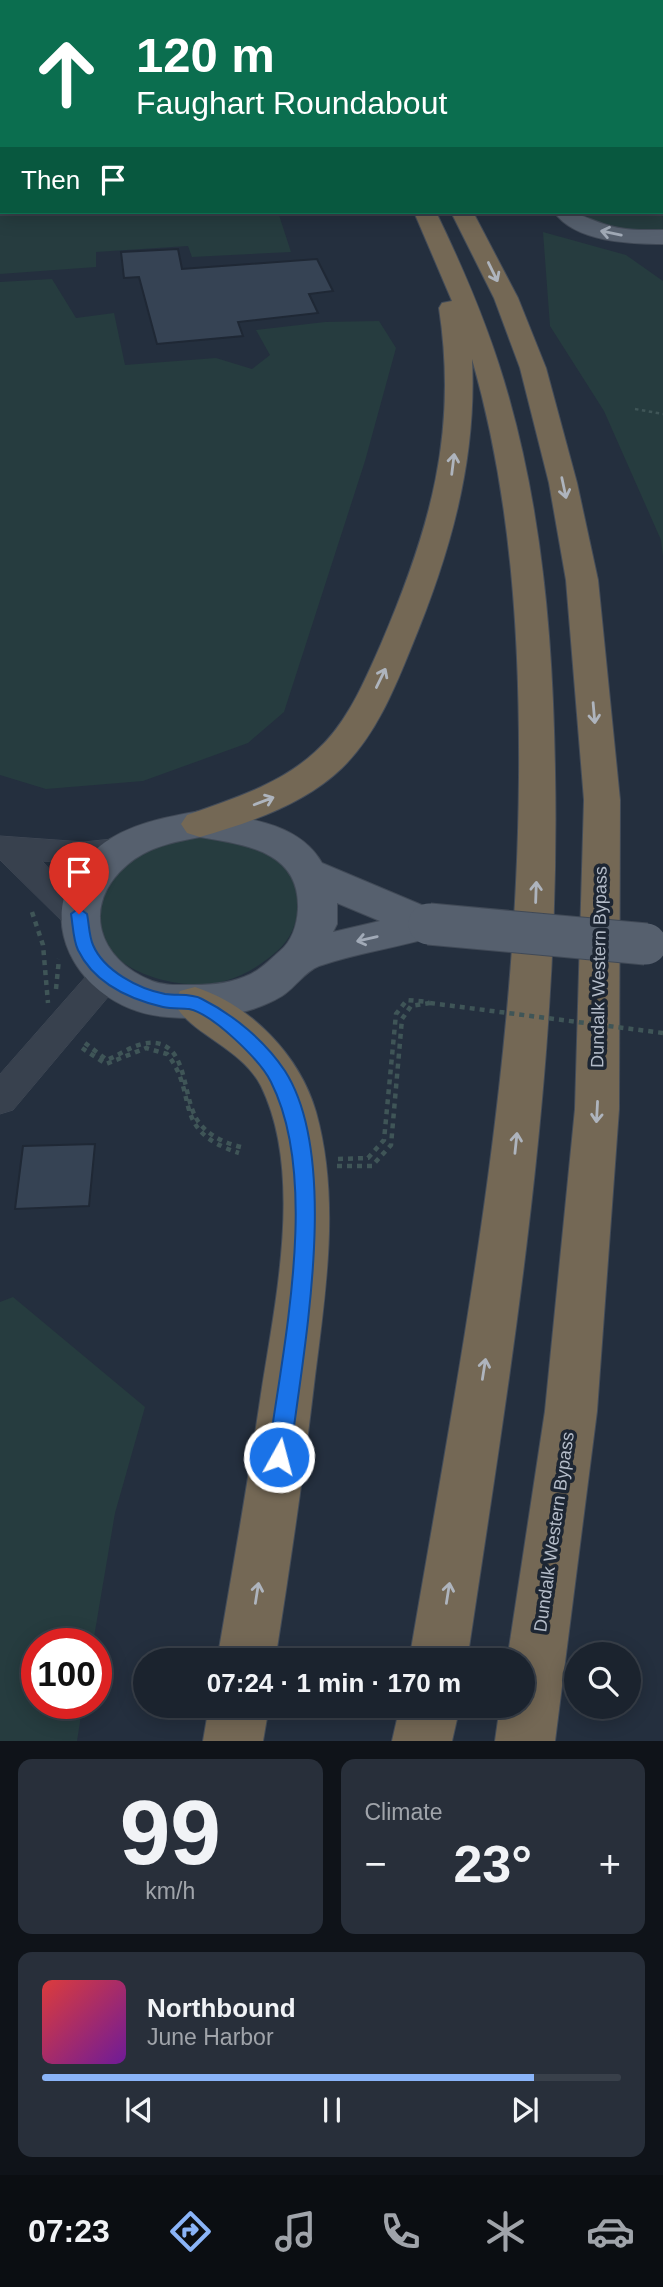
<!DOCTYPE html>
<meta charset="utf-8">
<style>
:root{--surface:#1b232e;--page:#282f3a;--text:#f1f3f6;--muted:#a0a4aa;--line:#39404a;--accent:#8ab4f8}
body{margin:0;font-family:Helvetica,sans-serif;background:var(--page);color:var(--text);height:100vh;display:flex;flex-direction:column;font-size:26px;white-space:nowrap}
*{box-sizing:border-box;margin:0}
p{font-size:23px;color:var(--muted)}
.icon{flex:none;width:38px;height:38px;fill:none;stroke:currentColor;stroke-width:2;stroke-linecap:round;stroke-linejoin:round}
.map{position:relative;height:1741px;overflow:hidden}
.details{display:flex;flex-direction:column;gap:18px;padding:18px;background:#0f1319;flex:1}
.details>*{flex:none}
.hud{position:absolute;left:0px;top:0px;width:663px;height:214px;box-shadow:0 4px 18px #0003,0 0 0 2px var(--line);background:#0b6e4f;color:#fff;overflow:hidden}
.tools{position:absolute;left:564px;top:1642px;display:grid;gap:14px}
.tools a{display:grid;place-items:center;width:77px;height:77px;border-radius:50%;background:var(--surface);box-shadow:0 4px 18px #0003,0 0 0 2px var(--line);font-size:35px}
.speed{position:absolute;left:21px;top:1628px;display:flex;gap:14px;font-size:35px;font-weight:700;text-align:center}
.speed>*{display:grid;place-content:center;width:91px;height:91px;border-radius:50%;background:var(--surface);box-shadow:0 4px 18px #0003,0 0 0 2px var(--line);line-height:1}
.speed .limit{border:10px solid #d22;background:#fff;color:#111}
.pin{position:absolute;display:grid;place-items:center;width:60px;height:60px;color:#fff;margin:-72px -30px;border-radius:50% 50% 50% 0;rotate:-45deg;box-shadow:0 0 7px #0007}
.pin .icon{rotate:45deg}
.me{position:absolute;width:77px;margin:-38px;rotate:7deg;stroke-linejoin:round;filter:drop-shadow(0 0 5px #0008)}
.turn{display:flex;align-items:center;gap:24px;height:147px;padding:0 21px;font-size:32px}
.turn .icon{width:91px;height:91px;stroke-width:2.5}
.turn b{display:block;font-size:49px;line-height:60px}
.then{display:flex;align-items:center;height:66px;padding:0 21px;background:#0003;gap:14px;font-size:26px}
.big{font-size:52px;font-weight:700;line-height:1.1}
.details .card{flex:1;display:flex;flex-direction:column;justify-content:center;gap:10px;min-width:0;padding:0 24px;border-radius:14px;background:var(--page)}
.details .dial{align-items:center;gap:0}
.dial b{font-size:91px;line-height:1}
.song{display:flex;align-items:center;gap:21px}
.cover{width:84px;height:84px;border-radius:10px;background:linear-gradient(135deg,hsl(0 70% 55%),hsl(280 70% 35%))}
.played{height:7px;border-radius:4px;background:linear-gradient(90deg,var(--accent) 85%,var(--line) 85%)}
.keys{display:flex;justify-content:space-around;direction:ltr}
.heat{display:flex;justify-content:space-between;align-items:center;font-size:38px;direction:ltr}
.details .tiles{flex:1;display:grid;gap:18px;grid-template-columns:1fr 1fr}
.card:last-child{grid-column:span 2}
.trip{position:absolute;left:133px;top:1648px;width:402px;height:70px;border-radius:35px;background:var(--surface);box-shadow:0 4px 18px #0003,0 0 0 2px var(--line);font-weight:700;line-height:70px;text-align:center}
.tab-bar{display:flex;height:112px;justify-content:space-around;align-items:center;background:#0b0e12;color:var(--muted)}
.tab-bar .icon{width:49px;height:49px}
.tab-bar .selected{color:var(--accent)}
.tab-bar b{font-size:32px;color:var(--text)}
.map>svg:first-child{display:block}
.green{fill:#263c3f}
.building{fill:#364354;stroke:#1f2835;stroke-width:2}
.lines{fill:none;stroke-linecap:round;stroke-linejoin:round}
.minor-casing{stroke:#414a57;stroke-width:1}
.major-casing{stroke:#414a57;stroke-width:2}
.highway-casing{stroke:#434c59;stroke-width:2}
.path-far1{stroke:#3f5557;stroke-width:2.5;stroke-dasharray:3.5 3.5;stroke-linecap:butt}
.path{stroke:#3f5557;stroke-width:4.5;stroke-dasharray:5 5;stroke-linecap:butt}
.minor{fill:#38414e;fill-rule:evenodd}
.major{fill:#56606e;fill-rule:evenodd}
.highway{fill:#746855;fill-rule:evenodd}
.major-bridge-casing{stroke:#414a57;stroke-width:43;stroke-linecap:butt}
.path-bridge{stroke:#3f5557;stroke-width:4.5;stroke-dasharray:5 5;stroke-linecap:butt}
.major-bridge{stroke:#56606e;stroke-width:41}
.oneway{stroke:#a1aab7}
.oneway2{stroke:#aeb4bd}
.route{fill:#1a73e8;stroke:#114b97;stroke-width:2}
.labels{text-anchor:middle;stroke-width:7;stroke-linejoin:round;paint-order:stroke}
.street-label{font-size:18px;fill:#b4bcc9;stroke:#1d2633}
</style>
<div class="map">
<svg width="663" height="1741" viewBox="0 0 663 1741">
<rect width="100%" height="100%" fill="#242f3e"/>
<path class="green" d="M0,0H259L2,2V212H278L291,252L192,257L188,246L96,252V267L0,274Z
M662,183L663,232C637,230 602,233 582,212H662Z
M543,232L626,255L663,281V557L661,540L604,411L550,326Z
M52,279L76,318L114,313L125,365L216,358L252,369L270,355L256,330L325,322L379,321L396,348L365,461L284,712L248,743L143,781L46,789L0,775V282Z
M206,835C225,840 251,843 268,853C304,874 308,926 276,952C261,965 245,975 225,981C158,999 48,944 117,874C149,843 162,840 206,835Z
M13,1297L145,1407L115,1513L93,1643H37V1703H83L77,1741H0V1302Z"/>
<path class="building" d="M178,249L182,269L317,259L333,291L309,294L318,313L238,322L243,336L157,344L139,277L124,278L121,252Z
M95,1144L89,1206L15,1209L23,1146Z"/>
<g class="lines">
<g class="minor-casing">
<path id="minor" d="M418,0H432V2H418Z
M0,836L84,842L121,838L132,841L137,849L132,857C102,866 72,863 42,861L95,918L90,927L79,930L68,927L0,860Z
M107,962L119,966L124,975L119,984L13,1110L0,1114V1074L95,966Z"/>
</g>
<g class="major-casing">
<path id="major" d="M496,0H514L515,2H497Z
M662,170H663V183H662Z
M554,212C578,211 585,218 607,225C625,231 645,230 663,230V244C630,244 575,242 554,212Z
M200,811C244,818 298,821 322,863L443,914L449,924L443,934C402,947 359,952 319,966C305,971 295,988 282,996C249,1016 206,1020 168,1017C78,1011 19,910 100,846C128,824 166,817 200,811ZM200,837C246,845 300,851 298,909C297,925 292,941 280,951C271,959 261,969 251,974C232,983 214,985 194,985C180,985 165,986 152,981C98,960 80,905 127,865C148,847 173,842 200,837ZM337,903L380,921L333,932L337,924Z"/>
</g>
<g class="highway-casing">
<path id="highway" d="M295,0H312L313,2H296Z
M414,212H436C465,272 491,333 509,398C543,519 553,645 555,771C561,1070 511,1366 467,1661H409C459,1368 517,1075 519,777C520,636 511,495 472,359C477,461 450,554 411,648C394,690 375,736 342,768C305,804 249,823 200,837L187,833L181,824L187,815C232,799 279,785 315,752C347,724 364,682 381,644C430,529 458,433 439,308L442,303L452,301Z
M451,212H473L518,298L546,368L577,483L598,580L620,800L619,1109L597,1411L555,1741H495L500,1706H523V1661H507L545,1411L575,1109L584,800L566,580L549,483L520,368L494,298Z
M195,987C251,1005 300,1056 316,1112C340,1198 326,1289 315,1376C304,1471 290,1566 275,1661H217C232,1572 248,1483 261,1394C275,1302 304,1174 261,1086C241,1047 191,1035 174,1003L180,991Z
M209,1706H269L263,1741H203Z
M400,1706H460L452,1741H392Z"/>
</g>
<path class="path-far1" d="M635,409L663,414"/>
<path class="path" d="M32,912L43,945L48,1003
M56,989L59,959
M85,1043L107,1060C119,1055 130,1047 142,1044C188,1034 181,1091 196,1118C205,1134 224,1143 241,1147
M82,1048L106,1064L146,1048L167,1054C200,1095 169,1130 239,1153
M338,1159L368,1158L384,1140L396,1014L407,1000L429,1002
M337,1166H372L391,1145L402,1019L411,1006L430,1003"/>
<use href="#minor" class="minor"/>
<use href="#major" class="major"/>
<use href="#highway" class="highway"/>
<g class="major-bridge-casing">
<path id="major-bridge" d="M429,924L646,944"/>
</g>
<path class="path-bridge" d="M430,1003L663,1033"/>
<use href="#major-bridge" class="major-bridge"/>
</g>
<defs><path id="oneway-shaft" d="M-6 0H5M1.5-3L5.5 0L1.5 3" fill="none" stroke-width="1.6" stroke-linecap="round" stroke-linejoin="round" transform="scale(1.75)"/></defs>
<g class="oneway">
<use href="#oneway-shaft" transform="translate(611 233) rotate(-168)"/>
<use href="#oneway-shaft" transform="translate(367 939) rotate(167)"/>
</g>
<g class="oneway2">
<use href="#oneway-shaft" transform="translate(493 272) rotate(64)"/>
<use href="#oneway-shaft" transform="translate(453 464) rotate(-83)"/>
<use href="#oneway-shaft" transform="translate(564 488) rotate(78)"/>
<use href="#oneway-shaft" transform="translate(381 678) rotate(-64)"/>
<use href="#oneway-shaft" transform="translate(594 713) rotate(85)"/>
<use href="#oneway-shaft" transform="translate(264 801) rotate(-21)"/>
<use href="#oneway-shaft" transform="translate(536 892) rotate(-88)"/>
<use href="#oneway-shaft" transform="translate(597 1112) rotate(93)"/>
<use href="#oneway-shaft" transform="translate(516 1143) rotate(-84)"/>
<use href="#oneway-shaft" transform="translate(484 1369) rotate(-81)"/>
<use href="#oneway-shaft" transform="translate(257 1593) rotate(-81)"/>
<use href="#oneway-shaft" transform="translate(448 1593) rotate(-81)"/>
</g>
<path class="route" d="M79,908L87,914C89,923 89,936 93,945C104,971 139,989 165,994C177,996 191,993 202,999C234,1015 265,1041 285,1071C342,1160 302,1356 290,1457L287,1465L279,1468L271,1465L268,1457C282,1350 321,1181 271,1082C260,1060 213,1014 189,1009C181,1008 172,1009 163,1007C129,999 94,983 78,950C73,940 73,925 71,914Z"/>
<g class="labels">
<g class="street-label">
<text transform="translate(599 967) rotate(-89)" y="6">Dundalk Western Bypass</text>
<text transform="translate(554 1532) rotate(-82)" y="6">Dundalk Western Bypass</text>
</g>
</g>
</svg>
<div class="tools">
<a><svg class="icon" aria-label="search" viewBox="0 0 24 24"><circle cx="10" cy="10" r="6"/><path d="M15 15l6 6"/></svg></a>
</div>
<div class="speed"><div class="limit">100</div></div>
<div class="pin" style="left:79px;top:914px;background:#d93025"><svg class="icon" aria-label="arrive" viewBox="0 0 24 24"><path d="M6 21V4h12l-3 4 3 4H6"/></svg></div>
<svg class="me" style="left:279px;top:1457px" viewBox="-20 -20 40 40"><circle r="17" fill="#1a73e8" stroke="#fff" stroke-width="3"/><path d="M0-11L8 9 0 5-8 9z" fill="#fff"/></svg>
<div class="trip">07:24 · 1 min · 170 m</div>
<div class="hud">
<div class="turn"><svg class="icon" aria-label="ahead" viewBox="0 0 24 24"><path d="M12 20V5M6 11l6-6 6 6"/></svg><div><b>120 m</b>Faughart Roundabout</div></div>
<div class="then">Then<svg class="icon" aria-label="arrive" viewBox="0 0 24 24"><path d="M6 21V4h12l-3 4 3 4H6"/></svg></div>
</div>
</div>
<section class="details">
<div class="tiles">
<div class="card dial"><b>99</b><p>km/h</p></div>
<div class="card"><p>Climate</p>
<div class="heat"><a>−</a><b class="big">23°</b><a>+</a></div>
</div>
<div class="card">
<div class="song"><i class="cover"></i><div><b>Northbound</b><p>June Harbor</p></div></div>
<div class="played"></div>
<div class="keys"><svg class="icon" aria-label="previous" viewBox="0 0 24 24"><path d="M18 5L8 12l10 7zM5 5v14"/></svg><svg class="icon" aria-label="pause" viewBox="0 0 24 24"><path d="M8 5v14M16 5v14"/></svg><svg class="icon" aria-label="next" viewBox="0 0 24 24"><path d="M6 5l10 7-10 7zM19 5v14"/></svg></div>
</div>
</div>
</section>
<nav class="tab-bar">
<b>07:23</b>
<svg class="icon selected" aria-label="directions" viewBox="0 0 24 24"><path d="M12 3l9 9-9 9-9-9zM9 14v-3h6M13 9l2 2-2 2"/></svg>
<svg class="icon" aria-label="music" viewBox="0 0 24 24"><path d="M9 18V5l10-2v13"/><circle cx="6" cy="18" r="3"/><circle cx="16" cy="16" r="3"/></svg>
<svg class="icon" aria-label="phone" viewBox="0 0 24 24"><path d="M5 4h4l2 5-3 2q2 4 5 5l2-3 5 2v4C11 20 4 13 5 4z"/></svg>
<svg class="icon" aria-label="climate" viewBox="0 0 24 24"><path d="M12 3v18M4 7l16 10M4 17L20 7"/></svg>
<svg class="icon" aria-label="car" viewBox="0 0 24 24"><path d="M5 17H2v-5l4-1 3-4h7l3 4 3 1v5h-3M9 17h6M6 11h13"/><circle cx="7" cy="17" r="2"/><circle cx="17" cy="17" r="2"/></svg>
</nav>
